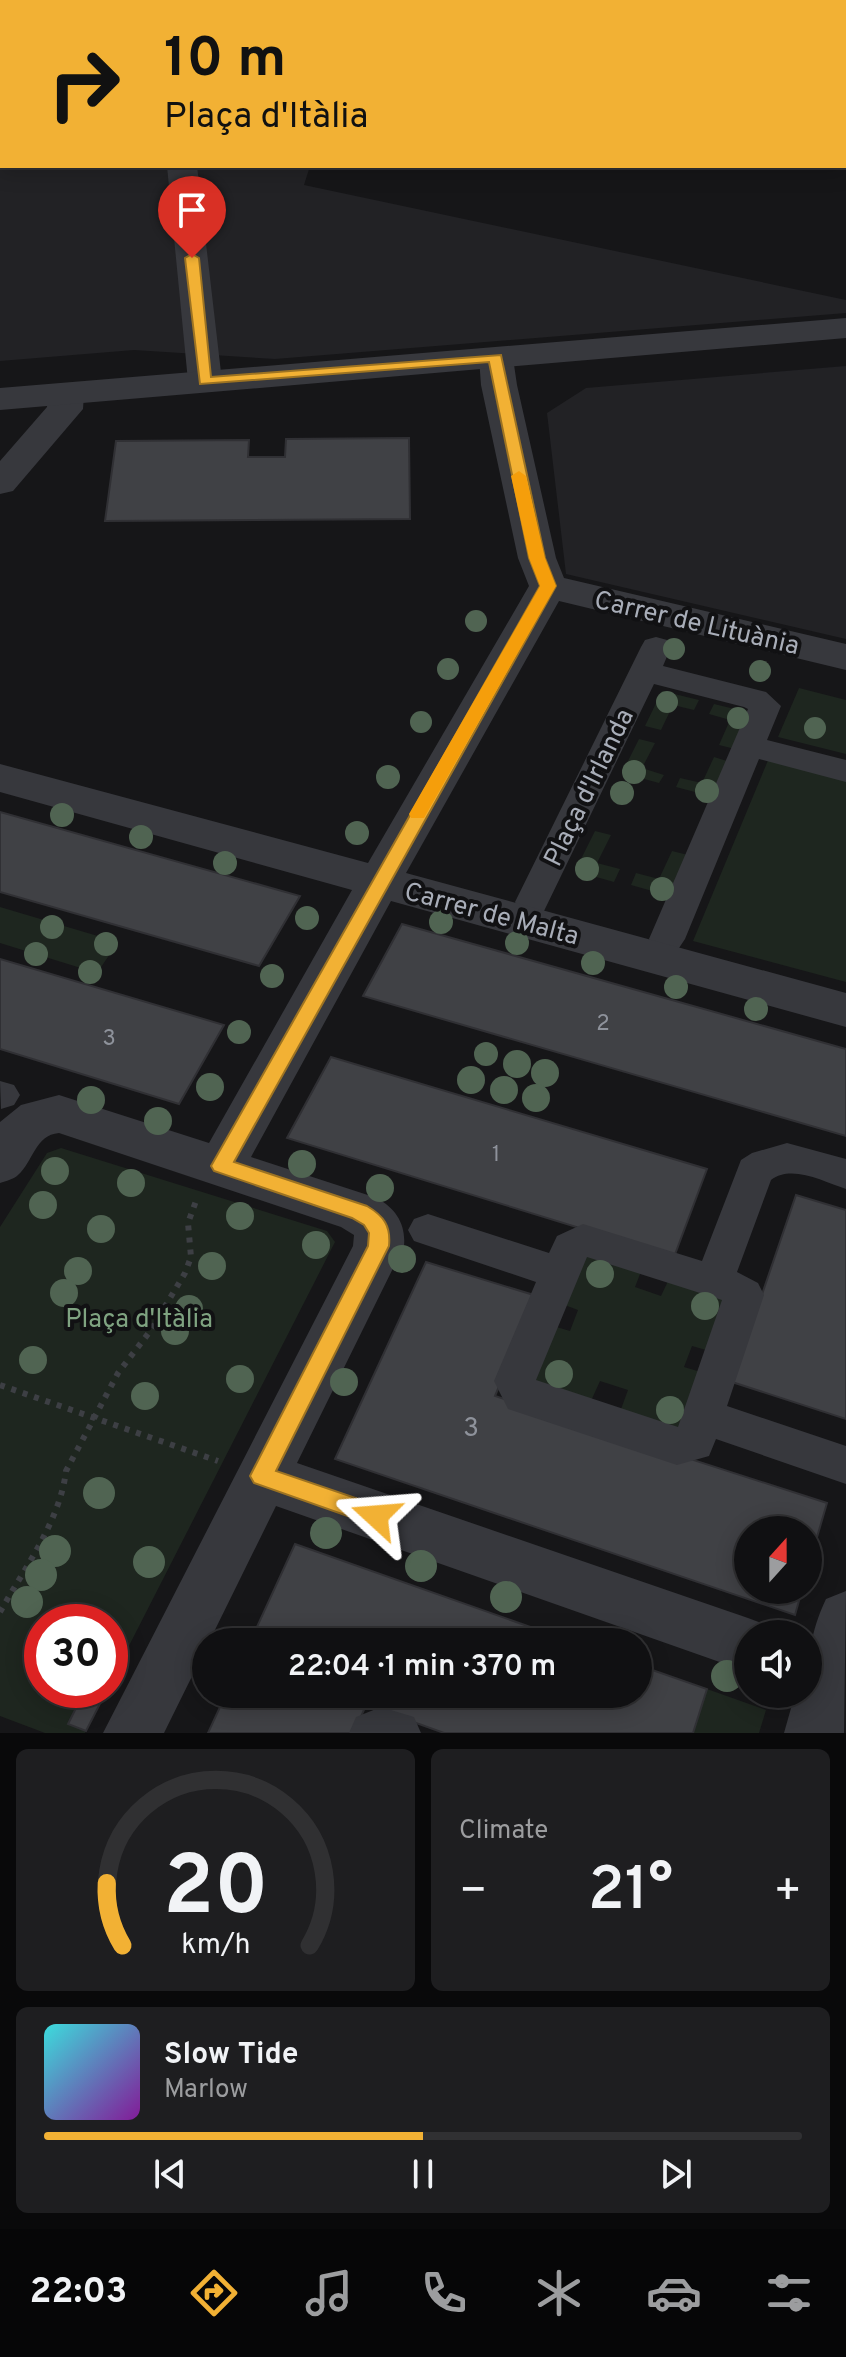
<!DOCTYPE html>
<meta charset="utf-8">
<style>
:root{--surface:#101012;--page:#1e1e20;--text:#f1f3f6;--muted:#9c9d9f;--line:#303032;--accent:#f2b134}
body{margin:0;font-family:Overpass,sans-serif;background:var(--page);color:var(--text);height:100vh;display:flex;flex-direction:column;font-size:30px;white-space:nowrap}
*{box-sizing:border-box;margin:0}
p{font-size:26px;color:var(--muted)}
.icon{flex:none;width:44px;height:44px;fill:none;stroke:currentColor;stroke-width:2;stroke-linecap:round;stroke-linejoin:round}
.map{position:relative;height:1733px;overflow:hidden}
.panel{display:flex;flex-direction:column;gap:16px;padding:16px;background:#09090a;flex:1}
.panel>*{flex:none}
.top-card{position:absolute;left:0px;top:0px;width:846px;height:168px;box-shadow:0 4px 20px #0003,0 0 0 2px var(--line);background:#f2b134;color:#111;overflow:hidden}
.needle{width:52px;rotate:21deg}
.buttons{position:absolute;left:734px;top:1516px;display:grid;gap:16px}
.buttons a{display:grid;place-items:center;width:88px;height:88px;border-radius:50%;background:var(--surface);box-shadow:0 4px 20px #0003,0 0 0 2px var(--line);font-size:40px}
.speed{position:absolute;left:24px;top:1604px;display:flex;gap:16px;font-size:40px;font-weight:700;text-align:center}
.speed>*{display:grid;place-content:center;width:104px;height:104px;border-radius:50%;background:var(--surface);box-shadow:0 4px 20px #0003,0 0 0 2px var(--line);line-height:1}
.speed .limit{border:12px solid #d22;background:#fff;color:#111}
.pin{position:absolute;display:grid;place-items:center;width:68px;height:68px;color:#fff;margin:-82px -34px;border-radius:50% 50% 50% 0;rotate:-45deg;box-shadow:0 0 8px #0007}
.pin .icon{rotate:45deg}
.me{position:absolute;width:88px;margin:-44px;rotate:289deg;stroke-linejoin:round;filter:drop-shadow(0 0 6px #0008)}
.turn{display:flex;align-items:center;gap:28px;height:168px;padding:0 32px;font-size:36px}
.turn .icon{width:104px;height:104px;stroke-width:2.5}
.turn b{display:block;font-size:56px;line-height:68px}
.big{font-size:60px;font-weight:600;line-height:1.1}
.panel .widget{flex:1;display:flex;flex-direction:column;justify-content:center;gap:12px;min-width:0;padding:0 28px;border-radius:12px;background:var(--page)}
.panel .dial{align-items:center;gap:0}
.dial svg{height:208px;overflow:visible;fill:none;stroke:var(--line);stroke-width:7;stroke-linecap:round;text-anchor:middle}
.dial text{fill:var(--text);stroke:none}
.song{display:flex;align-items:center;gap:24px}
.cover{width:96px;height:96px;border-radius:12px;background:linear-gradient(135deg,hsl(180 70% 55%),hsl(290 70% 35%))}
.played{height:8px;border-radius:4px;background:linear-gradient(90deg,var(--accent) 50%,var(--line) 50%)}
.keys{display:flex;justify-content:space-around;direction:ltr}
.heat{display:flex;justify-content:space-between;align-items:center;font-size:44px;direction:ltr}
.panel .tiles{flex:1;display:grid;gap:16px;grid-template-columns:1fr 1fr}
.widget:last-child{grid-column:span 2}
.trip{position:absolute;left:192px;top:1628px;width:460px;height:80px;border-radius:40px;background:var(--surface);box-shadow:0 4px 20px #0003,0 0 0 2px var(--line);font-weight:600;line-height:80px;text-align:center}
.menu{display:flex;height:128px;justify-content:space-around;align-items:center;background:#060607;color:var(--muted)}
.menu .icon{width:56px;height:56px}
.menu .on{color:var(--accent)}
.menu b{font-size:36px;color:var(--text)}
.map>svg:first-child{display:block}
.built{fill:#222225}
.green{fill:#1e261f}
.building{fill:#404145;stroke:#303034;stroke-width:2}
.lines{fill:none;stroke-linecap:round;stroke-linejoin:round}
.path{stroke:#3d3f44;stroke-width:6;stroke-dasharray:5 7;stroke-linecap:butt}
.pedestrian{fill:#37383d;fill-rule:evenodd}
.minor{fill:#37383d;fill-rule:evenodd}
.tertiary{fill:#37383d;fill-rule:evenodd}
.tree{fill:#506452}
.route{fill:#f2b134;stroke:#9d7322;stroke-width:2}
.slow{fill:#f59e0b}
.labels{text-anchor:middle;stroke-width:8;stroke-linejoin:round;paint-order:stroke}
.number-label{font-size:22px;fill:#8e929b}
.street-label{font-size:26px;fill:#a8adb8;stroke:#111113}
.park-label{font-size:26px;fill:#7fa381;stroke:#111113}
.near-number-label{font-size:26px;fill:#8e929b}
</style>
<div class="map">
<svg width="846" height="1733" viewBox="0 0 846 1733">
<rect width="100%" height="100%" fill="#161618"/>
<path class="built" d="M0,64L2,166H310L304,185L846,300V313L275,359L134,350L0,361Z
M846,366V639L566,574L547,413L586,388Z"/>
<path class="green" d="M799,688L846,700V754L778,737Z
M662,691L699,700L694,710L673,705L661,730L645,726Z
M714,704L751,713L735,749L719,745L730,720L709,714Z
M639,739L655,743L642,768L664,775L659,783L622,773Z
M714,757L730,762L714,797L676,787L680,778L702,783Z
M769,758L846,777V982L693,941Z
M595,831L611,835L597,863L620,869L614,882L575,871Z
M672,851L688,855L670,896L631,885L636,873L659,879Z
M0,907L118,942L97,973L0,943Z
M61,1148L327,1231L335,1242L110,1683V1622H42V1690H107L85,1733H45L0,1716V1227L47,1153Z
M583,1249L642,1269L635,1287L661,1296L670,1277L732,1297L713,1352L692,1346L684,1367L704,1373L683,1431L620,1412L628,1390L600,1381L590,1403L529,1383L553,1326L570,1331L578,1310L562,1304Z
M707,1689L766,1710L759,1733H693Z"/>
<path class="building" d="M409,438L410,519L105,521L116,441L249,440L248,457H285L286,439Z
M0,812L300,896L259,966L0,892Z
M402,924L846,1049V1136L363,996Z
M0,959L224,1025L179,1104L0,1049Z
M331,1057L707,1169L674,1257L287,1138Z
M796,1195L846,1210V1419L732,1382Z
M426,1262L537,1296L495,1396L827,1503L808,1568V1530H748V1590H802L795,1615L335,1459Z
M295,1544L573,1642H365L367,1637L341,1628L335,1642H250Z
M638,1665L707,1689L693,1733H444L366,1705L354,1733H208L226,1694H638Z
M85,1690H107L86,1731L68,1724Z"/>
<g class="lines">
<path class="path" d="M0,1385L218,1461
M0,1612C24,1569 60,1521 66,1471L118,1373L151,1330L185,1273L191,1257L188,1223L196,1201"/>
<path class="pedestrian" d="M656,637L667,640L671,647L663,666L766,692L781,706L767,740L846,760V782L759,759L685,939L679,948L667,952L655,948L649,939L748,709L744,707L654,684L544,911L532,914L520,911L515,902L641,647L645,640Z
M0,1081L14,1085L20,1095L14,1105L1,1109Z
M787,1143L846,1159V1189C824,1182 792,1164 771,1180L737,1272L758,1283L764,1295L727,1406L846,1446V1484L716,1439L709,1456L677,1465L508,1409L494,1381L536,1282L414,1241L408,1230L414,1219L428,1214L549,1253L557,1236L583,1224L702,1261L741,1160L752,1153ZM587,1257L722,1300L678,1427L536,1380Z
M381,1707L414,1717L421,1733H349L356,1717Z"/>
<path class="minor" d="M0,67H2V85H0Z
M167,166H197L222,381L217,388L205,391L193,388L188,381Z
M496,348L508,351L513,358L517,385L556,558L564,578L846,644V670L559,601L406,873L846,993V1027L391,901L251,1157L377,1198C396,1209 406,1224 404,1246L297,1463L748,1618L769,1626L772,1634H748V1672L276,1506L209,1642H206V1648L164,1733H103L353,1246L354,1235L341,1227L59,1133C35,1135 33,1162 18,1175C14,1179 6,1181 0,1183V1122L21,1105L59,1095L209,1143L352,890L0,792V764L368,863L529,586L518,558L481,385L479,358L484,351Z
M66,383L78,387L84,394L83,409L13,491L0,494V461L47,407L48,394L54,387Z
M846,1591L844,1733H784L795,1694H808C808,1657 810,1633 826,1599Z"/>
<path class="tertiary" d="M846,318V338L0,410V388Z"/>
</g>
<g class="tree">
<circle cx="476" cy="621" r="11"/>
<circle cx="674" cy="649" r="11"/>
<circle cx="448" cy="669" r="11"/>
<circle cx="760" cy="671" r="11"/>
<circle cx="667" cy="702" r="11"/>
<circle cx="738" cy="718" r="11"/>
<circle cx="421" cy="722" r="11"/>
<circle cx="815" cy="728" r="11"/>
<circle cx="634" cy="772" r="12"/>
<circle cx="388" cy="777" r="12"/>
<circle cx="707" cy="791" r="12"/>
<circle cx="622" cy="793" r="12"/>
<circle cx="62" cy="815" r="12"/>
<circle cx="357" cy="833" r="12"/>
<circle cx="141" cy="837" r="12"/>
<circle cx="225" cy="863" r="12"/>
<circle cx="587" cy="869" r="12"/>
<circle cx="662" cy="889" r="12"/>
<circle cx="307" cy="918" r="12"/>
<circle cx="441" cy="922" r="12"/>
<circle cx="52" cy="927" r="12"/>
<circle cx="517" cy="943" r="12"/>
<circle cx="106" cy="944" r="12"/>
<circle cx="36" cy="954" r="12"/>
<circle cx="593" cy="963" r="12"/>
<circle cx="90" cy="972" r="12"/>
<circle cx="272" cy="976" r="12"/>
<circle cx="676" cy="987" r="12"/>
<circle cx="756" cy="1009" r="12"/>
<circle cx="239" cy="1032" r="12"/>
<circle cx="486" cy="1054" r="12"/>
<circle cx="517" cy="1064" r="14"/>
<circle cx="545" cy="1073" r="14"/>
<circle cx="471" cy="1080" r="14"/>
<circle cx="210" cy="1087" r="14"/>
<circle cx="504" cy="1090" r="14"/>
<circle cx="536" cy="1098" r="14"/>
<circle cx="91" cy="1100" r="14"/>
<circle cx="158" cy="1121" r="14"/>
<circle cx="302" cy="1164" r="14"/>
<circle cx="55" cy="1171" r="14"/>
<circle cx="131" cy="1183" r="14"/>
<circle cx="380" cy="1188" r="14"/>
<circle cx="43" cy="1205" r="14"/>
<circle cx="240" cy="1216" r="14"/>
<circle cx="101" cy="1229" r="14"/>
<circle cx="316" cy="1245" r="14"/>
<circle cx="402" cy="1259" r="14"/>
<circle cx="212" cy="1266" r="14"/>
<circle cx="78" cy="1271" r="14"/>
<circle cx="600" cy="1274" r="14"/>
<circle cx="64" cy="1293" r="14"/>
<circle cx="705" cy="1306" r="14"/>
<circle cx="189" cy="1309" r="14"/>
<circle cx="175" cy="1331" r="14"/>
<circle cx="33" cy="1360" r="14"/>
<circle cx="559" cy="1374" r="14"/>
<circle cx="240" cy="1379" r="14"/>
<circle cx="344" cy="1382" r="14"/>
<circle cx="145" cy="1396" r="14"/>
<circle cx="670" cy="1410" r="14"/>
<circle cx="99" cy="1493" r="16"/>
<circle cx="326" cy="1533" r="16"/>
<circle cx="55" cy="1551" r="16"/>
<circle cx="149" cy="1562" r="16"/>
<circle cx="421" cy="1566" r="16"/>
<circle cx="41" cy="1575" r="16"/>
<circle cx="506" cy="1597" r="16"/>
<circle cx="27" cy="1602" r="16"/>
<circle cx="727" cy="1676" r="16"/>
</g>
<path class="route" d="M192,254L199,258L211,377L501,355L545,558L556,586L234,1162L367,1206C384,1216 391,1226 389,1246L276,1471L385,1508L388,1516L385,1523L376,1526L254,1483L250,1476L368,1246L369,1233L364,1225L352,1218L214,1171L211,1166L540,586L529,558L489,362L200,384L185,258Z"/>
<path class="slow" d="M519,471L526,476L545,558L556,586L424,818H411L409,814L540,586L529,558L511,476Z"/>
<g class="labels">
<g class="number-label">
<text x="603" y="1030">2</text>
<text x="109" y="1045">3</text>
<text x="496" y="1161">1</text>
</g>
<g class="street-label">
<text transform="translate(697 622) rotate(13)" y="9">Carrer de Lituània</text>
<text transform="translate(588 787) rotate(-64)" y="9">Plaça d'Irlanda</text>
<text transform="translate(492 913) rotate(15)" y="9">Carrer de Malta</text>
</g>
<g class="park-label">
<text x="139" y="1327">Plaça d'Itàlia</text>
</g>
<g class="near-number-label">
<text x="471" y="1436">3</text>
</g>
</g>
</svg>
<div class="buttons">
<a><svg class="needle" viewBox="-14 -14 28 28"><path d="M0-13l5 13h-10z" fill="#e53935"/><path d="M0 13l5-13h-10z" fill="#9c9d9f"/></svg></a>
<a><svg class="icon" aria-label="sound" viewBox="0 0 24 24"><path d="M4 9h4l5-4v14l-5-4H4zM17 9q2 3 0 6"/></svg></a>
</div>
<div class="speed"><div class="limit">30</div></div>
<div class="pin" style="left:192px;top:258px;background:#d93025"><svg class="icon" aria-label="arrive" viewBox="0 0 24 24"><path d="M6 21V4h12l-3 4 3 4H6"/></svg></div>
<svg class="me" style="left:376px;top:1516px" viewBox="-20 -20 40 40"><path d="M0-17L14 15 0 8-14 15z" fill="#f2b134" stroke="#fff" stroke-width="4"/></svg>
<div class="trip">22:04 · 1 min · 370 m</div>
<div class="top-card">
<div class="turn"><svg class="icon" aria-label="right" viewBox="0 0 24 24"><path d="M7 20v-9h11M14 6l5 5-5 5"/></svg><div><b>10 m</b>Plaça d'Itàlia</div></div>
</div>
</div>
<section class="panel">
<div class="tiles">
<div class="widget dial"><svg viewBox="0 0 100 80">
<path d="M14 69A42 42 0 1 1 86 69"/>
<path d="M14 69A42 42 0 0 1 8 45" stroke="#f2b134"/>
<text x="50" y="56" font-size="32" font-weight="700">20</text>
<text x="50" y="72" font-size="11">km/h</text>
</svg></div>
<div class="widget"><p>Climate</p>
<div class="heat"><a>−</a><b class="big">21°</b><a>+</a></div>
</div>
<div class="widget">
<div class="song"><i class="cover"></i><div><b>Slow Tide</b><p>Marlow</p></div></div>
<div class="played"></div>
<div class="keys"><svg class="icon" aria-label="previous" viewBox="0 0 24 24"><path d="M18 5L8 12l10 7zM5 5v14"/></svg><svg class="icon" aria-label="pause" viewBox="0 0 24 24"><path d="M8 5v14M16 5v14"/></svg><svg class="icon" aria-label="next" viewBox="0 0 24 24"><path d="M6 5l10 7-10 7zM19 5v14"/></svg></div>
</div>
</div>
</section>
<nav class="menu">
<b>22:03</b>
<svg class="icon on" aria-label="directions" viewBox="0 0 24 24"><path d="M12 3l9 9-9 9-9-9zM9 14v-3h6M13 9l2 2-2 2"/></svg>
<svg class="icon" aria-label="music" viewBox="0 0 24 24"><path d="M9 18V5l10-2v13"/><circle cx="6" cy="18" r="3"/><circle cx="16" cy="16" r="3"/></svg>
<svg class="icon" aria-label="phone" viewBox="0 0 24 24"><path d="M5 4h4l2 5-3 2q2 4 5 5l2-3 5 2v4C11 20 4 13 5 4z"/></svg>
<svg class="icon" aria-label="climate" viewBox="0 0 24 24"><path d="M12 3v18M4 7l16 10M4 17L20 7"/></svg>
<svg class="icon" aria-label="car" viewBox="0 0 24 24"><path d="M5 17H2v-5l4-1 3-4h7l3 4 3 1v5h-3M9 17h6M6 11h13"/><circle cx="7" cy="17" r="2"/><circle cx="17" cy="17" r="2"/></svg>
<svg class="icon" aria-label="filters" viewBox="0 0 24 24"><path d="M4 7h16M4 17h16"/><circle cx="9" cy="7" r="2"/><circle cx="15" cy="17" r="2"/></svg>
</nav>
